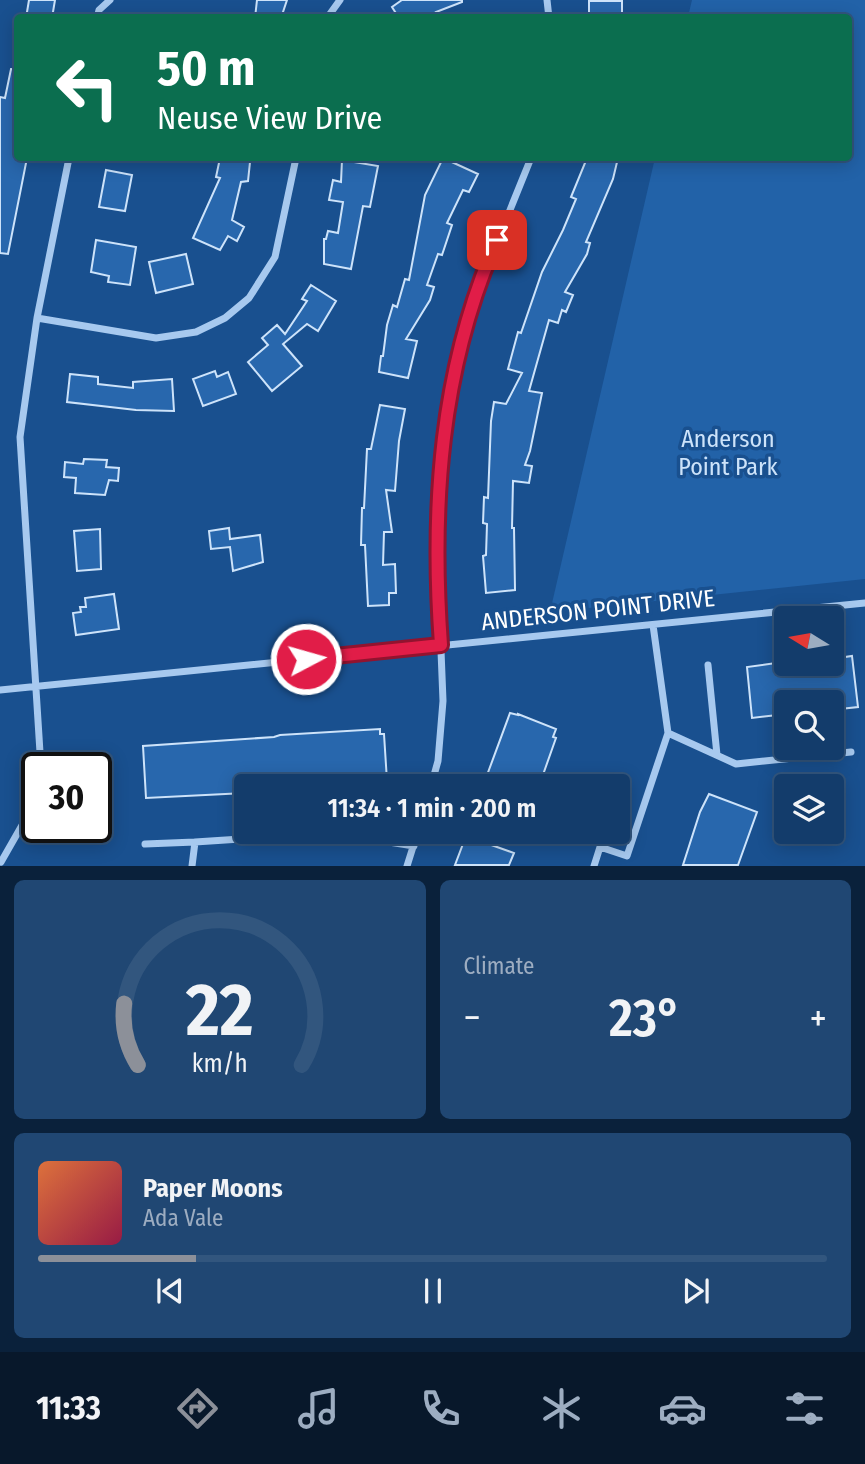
<!DOCTYPE html>
<meta charset="utf-8">
<style>
:root{--surface:#133c6b;--page:#204773;--text:#f1f3f6;--muted:#9dadc1;--line:#32567e;--accent:#8c9099}
body{margin:0;font-family:"Fira Sans Condensed",sans-serif;background:var(--page);color:var(--text);height:100vh;display:flex;flex-direction:column;font-size:26px;white-space:nowrap}
*{box-sizing:border-box;margin:0}
p{font-size:23px;color:var(--muted)}
.icon{flex:none;width:38px;height:38px;fill:none;stroke:currentColor;stroke-width:2;stroke-linecap:round;stroke-linejoin:round}
.map{position:relative;height:866px;overflow:hidden}
.panel{display:flex;flex-direction:column;gap:14px;padding:14px;background:#0a213b;flex:1}
.panel>*{flex:none}
.top-card{position:absolute;left:14px;top:14px;width:838px;height:147px;border-radius:7px;box-shadow:0 4px 18px #0003,0 0 0 2px var(--line);background:#0b6e4f;color:#fff;overflow:hidden}
.needle{width:46px;rotate:281deg}
.tools{position:absolute;left:774px;top:606px;display:grid;gap:14px}
.tools a{display:grid;place-items:center;width:70px;height:70px;border-radius:7px;background:var(--surface);box-shadow:0 4px 18px #0003,0 0 0 2px var(--line);font-size:35px}
.speed{position:absolute;left:21px;top:752px;display:flex;gap:14px;font-size:35px;font-weight:700;text-align:center}
.speed>*{display:grid;place-content:center;width:91px;height:91px;border-radius:50%;background:var(--surface);box-shadow:0 4px 18px #0003,0 0 0 2px var(--line);line-height:1}
.speed .limit{border:4px solid #111;border-radius:10px;background:#fff;color:#111}
.pin{position:absolute;display:grid;place-items:center;width:60px;height:60px;color:#fff;margin:-30px;border-radius:14px;box-shadow:0 4px 10px #0006}
.me{position:absolute;width:77px;margin:-38px;rotate:84deg;stroke-linejoin:round;filter:drop-shadow(0 0 5px #0008)}
.turn{display:flex;align-items:center;gap:24px;height:147px;padding:0 28px;font-size:32px}
.turn .icon{width:91px;height:91px;stroke-width:2.5}
.turn b{display:block;font-size:49px;line-height:60px}
.big{font-size:52px;font-weight:600;line-height:1.1}
.panel .tile{flex:1;display:flex;flex-direction:column;justify-content:center;gap:10px;min-width:0;padding:0 24px;border-radius:10px;background:var(--page)}
.panel .dial{align-items:center;gap:0}
.dial svg{height:182px;overflow:visible;fill:none;stroke:var(--line);stroke-width:7;stroke-linecap:round;text-anchor:middle}
.dial text{fill:var(--text);stroke:none}
.song{display:flex;align-items:center;gap:21px}
.cover{width:84px;height:84px;border-radius:10px;background:linear-gradient(135deg,hsl(20 70% 55%),hsl(340 70% 35%))}
.played{height:7px;border-radius:4px;background:linear-gradient(90deg,var(--accent) 20%,var(--line) 20%)}
.keys{display:flex;justify-content:space-around;direction:ltr}
.heat{display:flex;justify-content:space-between;align-items:center;font-size:38px;direction:ltr}
.panel .tiles{flex:1;display:grid;gap:14px;grid-template-columns:1fr 1fr}
.tile:last-child{grid-column:span 2}
.trip{position:absolute;left:234px;top:774px;width:396px;height:70px;border-radius:7px;background:var(--surface);box-shadow:0 4px 18px #0003,0 0 0 2px var(--line);font-weight:600;line-height:70px;text-align:center}
.tab-bar{display:flex;height:112px;justify-content:space-around;align-items:center;background:#08182b;color:var(--muted)}
.tab-bar .icon{width:49px;height:49px}
.tab-bar .selected{color:var(--accent)}
.tab-bar b{font-size:32px;color:var(--text)}
.map>svg:first-child{display:block}
.green{fill:#2262a8}
.building{fill:#2867ad;stroke:#cde3fa;stroke-width:2}
.lines{fill:none;stroke-linecap:round;stroke-linejoin:round}
.minor{stroke:#a7c9ef;stroke-width:7}
.route-casing{stroke:#92132f;stroke-width:18}
.route{stroke:#e11d48;stroke-width:12}
.labels{text-anchor:middle;stroke-width:7;stroke-linejoin:round;paint-order:stroke}
.park-label{font-size:24px;fill:#cde3fa;stroke:#19508f}
.street-label{font-size:24px;fill:#fff;stroke:#19508f}
</style>
<div class="map">
<svg width="865" height="866" viewBox="0 0 865 866">
<rect width="100%" height="100%" fill="#19508f"/>
<path class="green" d="M692,0H865V579L550,612L655,158H849V18L688,17Z"/>
<path class="building" d="M29,0H55L52,18H26Z
M257,0H287L281,18H255Z
M402,0H462V2L436,12L440,18H399L392,7Z
M589,1H622V18H589Z
M11,69L18,70V158H27L8,254L0,253V97L5,98Z
M220,158L250,162L248,181L241,182L232,220L244,227L237,241L228,236L220,250L193,238L220,178L216,177Z
M443,158L478,174L469,192L463,190L447,223L452,225L442,255L438,254L427,285L434,287L430,300L406,339L417,341L408,378L379,372L381,356H383L387,325L393,305L397,307L405,279L409,280L425,195Z
M587,158H618L613,179L586,242L590,243L587,254L565,292L573,295L566,312L562,310L558,323L549,320L529,391L542,393L530,451L525,465L532,466L529,483L513,481L512,528H514L515,590L486,593L483,556L486,555L487,524L483,523L484,497L488,498L491,421L494,402L506,404L522,373L508,369L518,332L521,333L542,272L563,230L576,199L571,197Z
M342,160L378,166L370,207L363,206L351,269L324,264V239H326L328,231L338,233L343,202L329,200L333,180L341,182Z
M106,170L132,175L125,211L99,207Z
M96,240L136,247L130,285L108,282L109,276L91,272Z
M186,254L193,284L156,293L149,262Z
M311,285L336,301L318,331L307,324L283,344L302,366L272,391L248,362L268,345L262,338L277,325L285,334L307,301L302,299Z
M215,371L217,377L228,372L236,394L203,406L193,379Z
M70,374L98,377V384L133,388V382L172,379L174,411L136,410L67,402Z
M380,405L405,409L399,441L395,491L386,490L392,532H384L383,565L395,564L396,593H389V605L368,606L365,545H361L362,508H364L367,449H371Z
M84,459L107,460L106,467L119,468L118,481L109,480L105,495L75,493L76,478L64,477L65,462L83,464Z
M229,528L230,539L260,535L263,562L233,571L230,547L211,549L209,531Z
M100,529L101,569L77,571L74,531Z
M114,594L119,629L76,635L73,613L81,612L80,607H86L85,598Z
M852,656L858,707L831,710V702H786V714L752,718L747,667L783,662L831,663V659Z
M510,713L518,715V714L556,729L553,737L556,738L539,786H483Z
M380,729V734H384L387,781L333,786H247L245,793L146,798L143,746L274,737L280,735Z
M709,794L757,812L738,865H683L700,812Z
M466,836L514,853L509,865H455Z"/>
<g class="lines">
<path class="minor" d="M547,0L549,18
M97,18L99,10L110,0
M327,18L340,0
M37,318L156,338L196,332L225,318L249,298L275,257L296,158
M708,665L717,755
M0,690L865,603
M668,733L736,764L851,752
M41,768L20,437L37,318L69,158
M431,786L438,761L443,701L437,550L440,459L448,396L470,309L531,158
M145,844L195,842
M1,862L37,799
M192,866L195,842L332,833L414,846
M407,866L418,831
M594,866L600,847L627,856L668,733L653,625"/>
</g>
<g class="lines">
<g class="route-casing">
<path id="route" d="M306,659L441,645C431,507 440,368 497,240"/>
</g>
<use href="#route" class="route"/>
</g>
<g class="labels">
<g class="park-label">
<text x="728" y="447">Anderson<tspan x="728" dy="28">Point Park</tspan></text>
</g>
<g class="street-label">
<text transform="translate(598 610) rotate(-6)" y="8">ANDERSON POINT DRIVE</text>
</g>
</g>
</svg>
<div class="tools">
<a><svg class="needle" viewBox="-14 -14 28 28"><path d="M0-13l5 13h-10z" fill="#e53935"/><path d="M0 13l5-13h-10z" fill="#9dadc1"/></svg></a>
<a><svg class="icon" aria-label="search" viewBox="0 0 24 24"><circle cx="10" cy="10" r="6"/><path d="M15 15l6 6"/></svg></a>
<a><svg class="icon" aria-label="layers" viewBox="0 0 24 24"><path d="M12 4l9 5-9 5-9-5zM3 14l9 5 9-5"/></svg></a>
</div>
<div class="speed"><div class="limit">30</div></div>
<div class="pin" style="left:497px;top:240px;background:#d93025"><svg class="icon" aria-label="arrive" viewBox="0 0 24 24"><path d="M6 21V4h12l-3 4 3 4H6"/></svg></div>
<svg class="me" style="left:306px;top:659px" viewBox="-20 -20 40 40"><circle r="17" fill="#e11d48" stroke="#fff" stroke-width="3"/><path d="M0-11L8 9 0 5-8 9z" fill="#fff"/></svg>
<div class="trip">11:34 · 1 min · 200 m</div>
<div class="top-card">
<div class="turn"><svg class="icon" aria-label="left" viewBox="0 0 24 24"><path d="M17 20v-9H6M10 6l-5 5 5 5"/></svg><div><b>50 m</b>Neuse View Drive</div></div>
</div>
</div>
<section class="panel">
<div class="tiles">
<div class="tile dial"><svg viewBox="0 0 100 80">
<path d="M14 69A42 42 0 1 1 86 69"/>
<path d="M14 69A42 42 0 0 1 8 42" stroke="#8c9099"/>
<text x="50" y="56" font-size="32" font-weight="700">22</text>
<text x="50" y="72" font-size="11">km/h</text>
</svg></div>
<div class="tile"><p>Climate</p>
<div class="heat"><a>−</a><b class="big">23°</b><a>+</a></div>
</div>
<div class="tile">
<div class="song"><i class="cover"></i><div><b>Paper Moons</b><p>Ada Vale</p></div></div>
<div class="played"></div>
<div class="keys"><svg class="icon" aria-label="previous" viewBox="0 0 24 24"><path d="M18 5L8 12l10 7zM5 5v14"/></svg><svg class="icon" aria-label="pause" viewBox="0 0 24 24"><path d="M8 5v14M16 5v14"/></svg><svg class="icon" aria-label="next" viewBox="0 0 24 24"><path d="M6 5l10 7-10 7zM19 5v14"/></svg></div>
</div>
</div>
</section>
<nav class="tab-bar">
<b>11:33</b>
<svg class="icon selected" aria-label="directions" viewBox="0 0 24 24"><path d="M12 3l9 9-9 9-9-9zM9 14v-3h6M13 9l2 2-2 2"/></svg>
<svg class="icon" aria-label="music" viewBox="0 0 24 24"><path d="M9 18V5l10-2v13"/><circle cx="6" cy="18" r="3"/><circle cx="16" cy="16" r="3"/></svg>
<svg class="icon" aria-label="phone" viewBox="0 0 24 24"><path d="M5 4h4l2 5-3 2q2 4 5 5l2-3 5 2v4C11 20 4 13 5 4z"/></svg>
<svg class="icon" aria-label="climate" viewBox="0 0 24 24"><path d="M12 3v18M4 7l16 10M4 17L20 7"/></svg>
<svg class="icon" aria-label="car" viewBox="0 0 24 24"><path d="M5 17H2v-5l4-1 3-4h7l3 4 3 1v5h-3M9 17h6M6 11h13"/><circle cx="7" cy="17" r="2"/><circle cx="17" cy="17" r="2"/></svg>
<svg class="icon" aria-label="filters" viewBox="0 0 24 24"><path d="M4 7h16M4 17h16"/><circle cx="9" cy="7" r="2"/><circle cx="15" cy="17" r="2"/></svg>
</nav>
